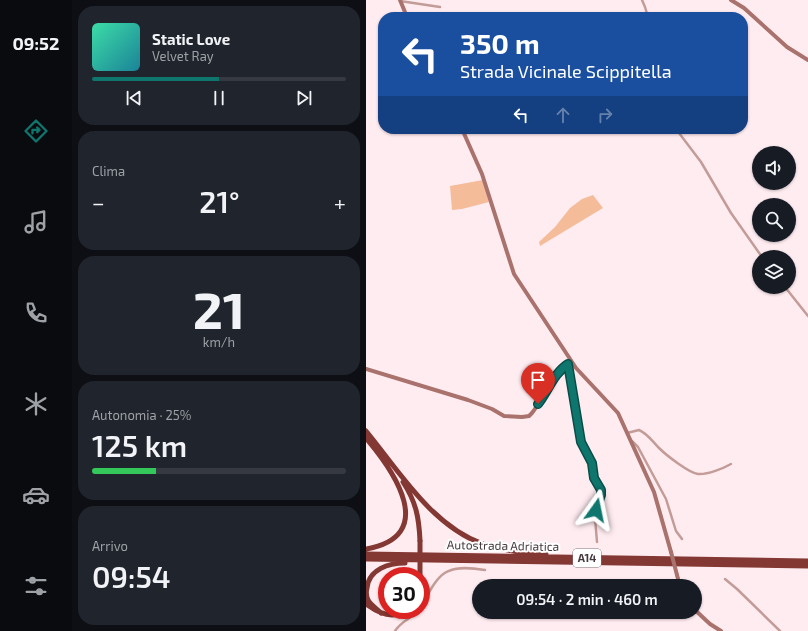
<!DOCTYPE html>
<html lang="it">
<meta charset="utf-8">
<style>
:root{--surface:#171b24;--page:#20242c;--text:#f1f3f6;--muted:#9ea1a6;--line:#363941;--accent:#0f766e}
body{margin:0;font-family:"Exo 2",sans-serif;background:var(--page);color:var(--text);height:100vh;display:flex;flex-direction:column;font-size:15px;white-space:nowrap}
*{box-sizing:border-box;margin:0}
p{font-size:13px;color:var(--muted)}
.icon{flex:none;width:22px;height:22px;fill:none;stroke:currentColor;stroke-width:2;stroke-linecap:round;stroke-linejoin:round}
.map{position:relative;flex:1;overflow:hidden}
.drawer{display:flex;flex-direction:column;gap:6px;padding:6px;background:#0d0f14;width:294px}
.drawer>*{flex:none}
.banner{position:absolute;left:12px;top:12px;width:370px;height:122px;border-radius:16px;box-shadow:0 1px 3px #0004;background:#1a4fa0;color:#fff;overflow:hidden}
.controls{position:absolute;left:386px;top:146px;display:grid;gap:8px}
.controls a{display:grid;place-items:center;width:44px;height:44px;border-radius:50%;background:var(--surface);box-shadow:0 1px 3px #0004;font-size:20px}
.speed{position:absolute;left:12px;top:567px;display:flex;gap:8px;font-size:20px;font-weight:700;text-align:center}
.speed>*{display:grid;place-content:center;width:52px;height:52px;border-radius:50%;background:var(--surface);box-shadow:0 1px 3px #0004;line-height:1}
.speed .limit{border:6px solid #d22;background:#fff;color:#111}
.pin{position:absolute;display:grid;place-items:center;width:34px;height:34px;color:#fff;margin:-41px -17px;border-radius:50% 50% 50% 0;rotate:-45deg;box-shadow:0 0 4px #0007}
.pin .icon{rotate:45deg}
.me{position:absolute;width:44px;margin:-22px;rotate:12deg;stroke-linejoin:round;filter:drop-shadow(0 0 3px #0008)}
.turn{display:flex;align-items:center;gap:14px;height:84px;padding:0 16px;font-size:18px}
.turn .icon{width:52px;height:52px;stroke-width:2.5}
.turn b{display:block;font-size:28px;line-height:34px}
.lanes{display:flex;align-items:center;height:38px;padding:0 16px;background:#0003;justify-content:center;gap:20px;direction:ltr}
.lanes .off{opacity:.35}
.big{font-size:30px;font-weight:600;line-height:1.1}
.drawer .tile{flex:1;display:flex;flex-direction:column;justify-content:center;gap:6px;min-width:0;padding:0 14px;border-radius:16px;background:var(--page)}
.drawer .dial{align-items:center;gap:0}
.dial b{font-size:52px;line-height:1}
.song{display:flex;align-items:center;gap:12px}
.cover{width:48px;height:48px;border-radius:6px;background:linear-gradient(135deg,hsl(160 70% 55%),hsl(190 70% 35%))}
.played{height:4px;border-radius:2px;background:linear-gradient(90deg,var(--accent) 50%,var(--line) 50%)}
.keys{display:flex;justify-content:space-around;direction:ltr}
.heat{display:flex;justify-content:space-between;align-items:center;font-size:22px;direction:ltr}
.charge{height:6px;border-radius:3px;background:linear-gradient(90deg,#34c759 25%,var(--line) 0)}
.trip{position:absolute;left:106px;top:579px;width:230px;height:40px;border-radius:20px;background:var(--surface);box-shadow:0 1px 3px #0004;font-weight:600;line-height:40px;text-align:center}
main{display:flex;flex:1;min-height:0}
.menu{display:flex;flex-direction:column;width:72px;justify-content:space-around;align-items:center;background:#090b0e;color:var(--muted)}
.menu .icon{width:28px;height:28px}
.menu .on{color:var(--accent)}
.menu b{font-size:18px;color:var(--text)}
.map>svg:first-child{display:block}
.green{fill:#f5bc9a}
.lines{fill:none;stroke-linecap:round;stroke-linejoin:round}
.street{stroke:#c39c97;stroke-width:2.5}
.secondary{stroke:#a9726c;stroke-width:4}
.highway{stroke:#833833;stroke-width:5}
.secondary-bridge{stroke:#a9726c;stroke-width:4}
.highway-bridge{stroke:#833833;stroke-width:5}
.route-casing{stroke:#0a4d48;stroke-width:10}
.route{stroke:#0f766e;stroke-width:7}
.labels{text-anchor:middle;stroke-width:4;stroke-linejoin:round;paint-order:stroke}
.shield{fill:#fff;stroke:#7d7477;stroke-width:1}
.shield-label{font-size:11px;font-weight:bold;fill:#45393d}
.street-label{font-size:12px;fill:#45393d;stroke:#fff}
</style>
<main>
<nav class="menu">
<b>09:52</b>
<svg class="icon on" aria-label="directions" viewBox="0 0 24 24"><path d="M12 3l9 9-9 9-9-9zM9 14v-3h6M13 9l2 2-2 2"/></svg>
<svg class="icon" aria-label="music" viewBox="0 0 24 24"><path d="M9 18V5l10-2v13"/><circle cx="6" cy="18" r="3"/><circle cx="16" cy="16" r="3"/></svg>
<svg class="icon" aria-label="phone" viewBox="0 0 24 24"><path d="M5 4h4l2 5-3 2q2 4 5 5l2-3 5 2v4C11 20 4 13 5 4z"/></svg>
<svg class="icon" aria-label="climate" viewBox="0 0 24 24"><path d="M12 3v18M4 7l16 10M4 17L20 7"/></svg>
<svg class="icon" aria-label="car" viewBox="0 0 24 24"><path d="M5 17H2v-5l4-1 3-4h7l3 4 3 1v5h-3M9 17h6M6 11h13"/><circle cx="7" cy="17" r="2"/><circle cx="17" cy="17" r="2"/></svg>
<svg class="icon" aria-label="filters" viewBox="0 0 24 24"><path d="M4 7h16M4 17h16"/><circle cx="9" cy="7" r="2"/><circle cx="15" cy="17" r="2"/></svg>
</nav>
<section class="drawer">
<div class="tile">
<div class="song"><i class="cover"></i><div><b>Static Love</b><p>Velvet Ray</p></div></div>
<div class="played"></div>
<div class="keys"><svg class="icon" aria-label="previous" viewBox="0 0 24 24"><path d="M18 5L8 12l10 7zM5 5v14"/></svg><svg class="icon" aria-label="pause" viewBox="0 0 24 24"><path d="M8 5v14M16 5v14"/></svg><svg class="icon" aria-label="next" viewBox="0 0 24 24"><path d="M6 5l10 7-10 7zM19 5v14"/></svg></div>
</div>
<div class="tile"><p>Clima</p>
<div class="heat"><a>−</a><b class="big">21°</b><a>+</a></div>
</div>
<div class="tile dial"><b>21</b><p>km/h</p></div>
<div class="tile"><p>Autonomia · 25%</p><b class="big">125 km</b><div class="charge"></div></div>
<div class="tile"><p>Arrivo</p><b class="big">09:54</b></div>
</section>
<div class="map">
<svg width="442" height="631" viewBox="0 0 442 631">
<rect width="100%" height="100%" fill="#ffecf1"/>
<path class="green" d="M117,180L123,202L96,209L86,210L84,186Z
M227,195L237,208L174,246L173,242L189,227L204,208L216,199Z"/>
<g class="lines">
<path class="street" d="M276,0L279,7L282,17
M34,1L74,7
M310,129L335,162L365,213L396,257
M419,287L442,316
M202,364L215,442L226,463L228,478L235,490V495L229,518L231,542
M261,433L273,430C282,434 286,441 293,448C300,455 323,473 332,474C341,475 358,468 365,464
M266,441L272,447L300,499L310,531L316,539
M359,579L371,589L414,631
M55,607C73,574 77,563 119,570
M29,631C35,621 46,618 53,610"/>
<path class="secondary" d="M34,0L41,17
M365,0L378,8L421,47L442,60
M96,129L116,174L148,274L210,368L252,413L288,492L305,552
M0,369L102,400L126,409L138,416L156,417L163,416L166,413C179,396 187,373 205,361
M311,575L314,586
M329,610L344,624L355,631"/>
<path class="highway" d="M0,431C33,471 66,526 117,544C137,551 158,553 180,554
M0,438C28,471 73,536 0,549
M37,482C50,502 53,517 54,541
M0,554L442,561
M0,559L442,566
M0,604C12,613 27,620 40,610
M15,613C11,609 5,605 2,600C0,596 0,592 1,588C3,569 23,563 39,563"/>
<path class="secondary-bridge" d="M305,552L311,575"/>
<path class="highway-bridge" d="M54,576V541"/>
</g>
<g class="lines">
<g class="route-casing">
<path id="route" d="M172,404C182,391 188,373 202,364L215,442L226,463L228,478L235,490V495L230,510"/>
</g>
<use href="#route" class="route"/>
</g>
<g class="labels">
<rect class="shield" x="207" y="549" width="28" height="18" rx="3"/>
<g class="shield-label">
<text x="221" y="562">A14</text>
</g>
<g class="street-label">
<text transform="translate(137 546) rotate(1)" y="4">Autostrada Adriatica</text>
</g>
</g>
</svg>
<div class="controls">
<a><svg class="icon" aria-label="sound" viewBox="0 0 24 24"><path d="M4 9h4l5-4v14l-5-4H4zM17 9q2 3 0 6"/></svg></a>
<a><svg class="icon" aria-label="search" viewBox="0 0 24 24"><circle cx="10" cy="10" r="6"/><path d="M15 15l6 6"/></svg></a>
<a><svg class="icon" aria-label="layers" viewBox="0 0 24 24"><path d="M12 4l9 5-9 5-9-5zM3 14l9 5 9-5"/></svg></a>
</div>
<div class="speed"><div class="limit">30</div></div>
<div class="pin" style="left:172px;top:404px;background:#d93025"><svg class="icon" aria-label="arrive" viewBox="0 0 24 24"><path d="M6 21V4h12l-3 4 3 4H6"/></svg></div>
<svg class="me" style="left:230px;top:510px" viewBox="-20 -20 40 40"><path d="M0-17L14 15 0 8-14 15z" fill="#0f766e" stroke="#fff" stroke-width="4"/></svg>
<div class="trip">09:54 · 2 min · 460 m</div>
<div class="banner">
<div class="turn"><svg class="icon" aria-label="left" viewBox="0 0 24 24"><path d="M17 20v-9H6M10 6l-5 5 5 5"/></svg><div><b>350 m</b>Strada Vicinale Scippitella</div></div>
<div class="lanes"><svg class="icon" aria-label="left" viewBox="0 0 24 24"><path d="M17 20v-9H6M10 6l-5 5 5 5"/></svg><svg class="icon off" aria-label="ahead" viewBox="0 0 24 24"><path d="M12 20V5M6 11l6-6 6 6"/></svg><svg class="icon off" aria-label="right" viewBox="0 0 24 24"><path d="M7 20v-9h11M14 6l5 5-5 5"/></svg></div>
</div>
</div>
</main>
